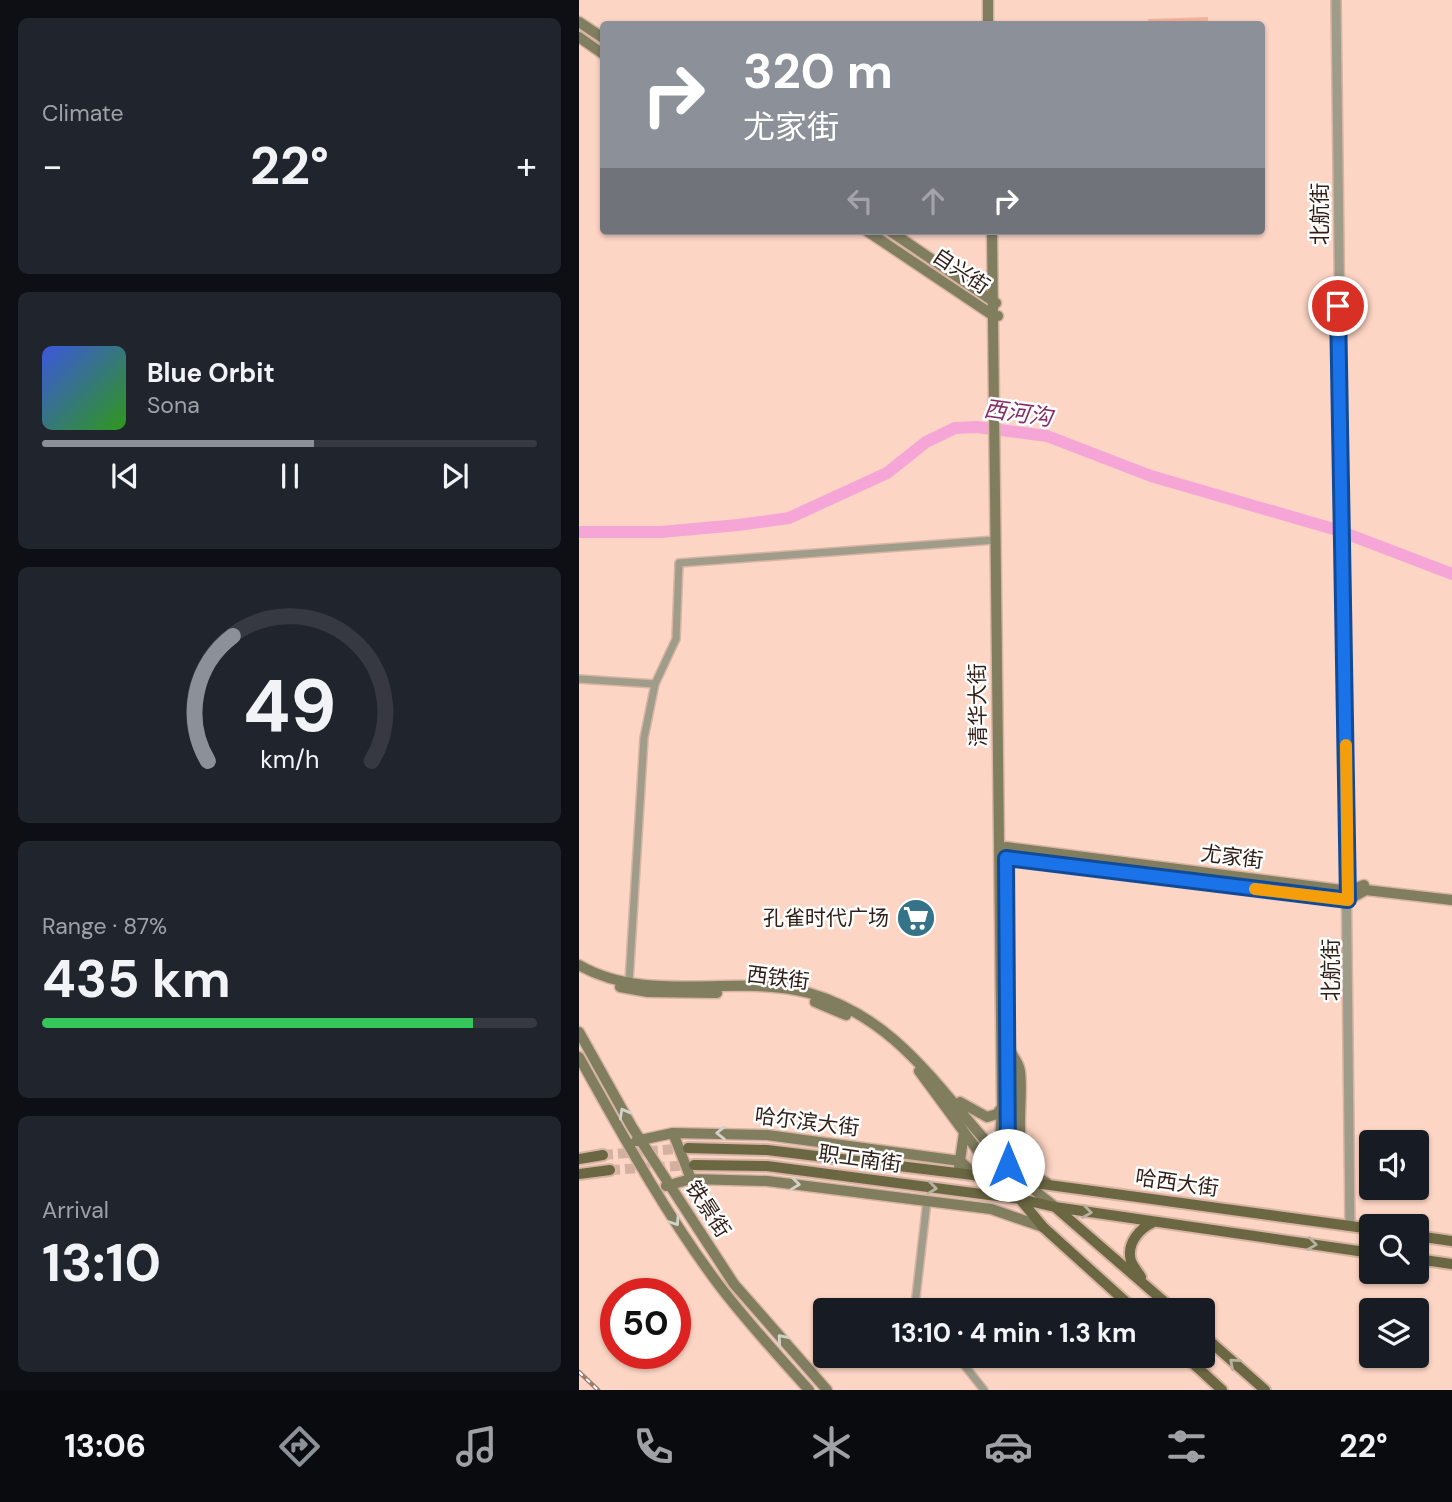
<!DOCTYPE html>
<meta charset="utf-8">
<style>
:root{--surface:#171b24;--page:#20242c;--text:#f1f3f6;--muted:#9ea1a6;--line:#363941;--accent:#8c9099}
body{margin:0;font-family:"DM Sans","Noto Sans SC",sans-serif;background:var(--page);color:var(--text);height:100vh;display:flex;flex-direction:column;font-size:26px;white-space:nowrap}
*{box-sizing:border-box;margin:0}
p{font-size:23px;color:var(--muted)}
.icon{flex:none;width:38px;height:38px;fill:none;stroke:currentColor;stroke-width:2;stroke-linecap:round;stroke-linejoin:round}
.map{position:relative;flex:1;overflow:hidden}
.sheet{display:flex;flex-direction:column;gap:18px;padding:18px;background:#0d0f14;width:579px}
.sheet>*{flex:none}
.top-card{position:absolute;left:21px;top:21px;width:665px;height:214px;border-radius:7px;box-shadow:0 2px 5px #0004;background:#8c9099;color:#fff;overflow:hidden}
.buttons{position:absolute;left:780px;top:1130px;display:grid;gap:14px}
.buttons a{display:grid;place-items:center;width:70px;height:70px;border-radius:7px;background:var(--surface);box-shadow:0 2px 5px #0004;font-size:35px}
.speed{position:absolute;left:21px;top:1278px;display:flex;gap:14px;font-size:35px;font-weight:700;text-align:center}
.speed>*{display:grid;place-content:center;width:91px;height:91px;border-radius:50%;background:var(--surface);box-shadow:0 2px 5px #0004;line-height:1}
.speed .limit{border:10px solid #d22;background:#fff;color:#111}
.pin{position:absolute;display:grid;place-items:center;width:60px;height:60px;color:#fff;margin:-30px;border:4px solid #fff;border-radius:50%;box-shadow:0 2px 7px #0007}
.me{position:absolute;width:77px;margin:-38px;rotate:0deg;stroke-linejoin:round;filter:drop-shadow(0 0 5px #0008)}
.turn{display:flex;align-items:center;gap:24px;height:147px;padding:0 28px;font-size:32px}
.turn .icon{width:91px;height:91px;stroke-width:2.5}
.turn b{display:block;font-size:49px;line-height:60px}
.lanes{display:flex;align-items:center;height:66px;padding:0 28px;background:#0003;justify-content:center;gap:35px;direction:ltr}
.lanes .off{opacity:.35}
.big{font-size:52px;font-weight:700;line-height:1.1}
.sheet .tile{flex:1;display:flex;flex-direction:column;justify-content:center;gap:10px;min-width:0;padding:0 24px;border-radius:10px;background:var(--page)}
.sheet .dial{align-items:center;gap:0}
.dial svg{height:182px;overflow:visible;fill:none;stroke:var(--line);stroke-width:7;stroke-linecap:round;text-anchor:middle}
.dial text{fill:var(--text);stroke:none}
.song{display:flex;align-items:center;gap:21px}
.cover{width:84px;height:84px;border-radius:10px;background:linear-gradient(135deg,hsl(230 70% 55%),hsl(110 70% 35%))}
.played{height:7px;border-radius:4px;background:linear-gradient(90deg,var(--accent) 55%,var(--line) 55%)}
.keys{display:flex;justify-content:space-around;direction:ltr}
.heat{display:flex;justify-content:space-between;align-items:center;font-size:38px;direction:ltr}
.charge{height:10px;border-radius:5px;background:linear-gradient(90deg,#34c759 87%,var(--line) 0)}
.trip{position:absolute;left:234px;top:1298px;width:402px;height:70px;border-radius:7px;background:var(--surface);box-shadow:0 2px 5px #0004;font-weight:700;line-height:70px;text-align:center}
.tabs{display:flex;height:112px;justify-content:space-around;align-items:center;background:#090b0e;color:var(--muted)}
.tabs .icon{width:49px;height:49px}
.tabs .selected{color:var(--accent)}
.tabs b{font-size:32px;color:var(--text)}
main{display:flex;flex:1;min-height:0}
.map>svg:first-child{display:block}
.green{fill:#f5b399}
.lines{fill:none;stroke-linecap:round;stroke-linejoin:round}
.river{stroke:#f5a6d6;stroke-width:12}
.primary-tunnel{stroke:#d4b0a1;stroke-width:10;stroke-dasharray:10 5;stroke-linecap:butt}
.minor-casing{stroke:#d8b4a5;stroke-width:10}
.tertiary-casing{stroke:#d8b4a5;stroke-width:12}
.secondary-casing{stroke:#d8b4a5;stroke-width:13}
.primary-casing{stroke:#d8b4a5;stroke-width:14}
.minor{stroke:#9f9d89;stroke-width:7}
.tertiary{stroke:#9f9d89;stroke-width:9}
.secondary{stroke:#817e60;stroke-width:10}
.primary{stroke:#6b6742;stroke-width:10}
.rail-casing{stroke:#9b7d71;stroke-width:4.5}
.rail{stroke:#fff;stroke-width:2;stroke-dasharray:5;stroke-linecap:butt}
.oneway{stroke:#d3d2c7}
.oneway2{stroke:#b5b3a0}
.route-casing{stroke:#114b97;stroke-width:18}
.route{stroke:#1a73e8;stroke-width:12}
.slow{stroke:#f59e0b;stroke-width:12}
.labels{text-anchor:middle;stroke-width:5;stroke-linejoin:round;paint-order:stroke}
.street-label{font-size:21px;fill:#301e16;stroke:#fff}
.poi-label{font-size:21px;fill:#301e16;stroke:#fff;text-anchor:end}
.water-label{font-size:23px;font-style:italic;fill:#862d69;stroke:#fff}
</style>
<main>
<section class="sheet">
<div class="tile"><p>Climate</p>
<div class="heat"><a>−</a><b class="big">22°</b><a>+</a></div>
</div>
<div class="tile">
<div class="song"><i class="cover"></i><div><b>Blue Orbit</b><p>Sona</p></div></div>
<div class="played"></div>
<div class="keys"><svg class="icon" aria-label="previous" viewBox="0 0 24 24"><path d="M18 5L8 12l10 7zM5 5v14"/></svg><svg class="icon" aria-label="pause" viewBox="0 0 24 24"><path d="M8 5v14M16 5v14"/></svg><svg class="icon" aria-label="next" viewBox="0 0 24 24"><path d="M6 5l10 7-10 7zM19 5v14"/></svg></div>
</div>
<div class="tile dial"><svg viewBox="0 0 100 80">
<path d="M14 69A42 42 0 1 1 86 69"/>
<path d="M14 69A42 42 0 0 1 25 14" stroke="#8c9099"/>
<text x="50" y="56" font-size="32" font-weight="700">49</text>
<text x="50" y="72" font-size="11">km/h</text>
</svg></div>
<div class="tile"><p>Range · 87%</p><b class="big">435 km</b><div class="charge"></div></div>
<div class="tile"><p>Arrival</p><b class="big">13:10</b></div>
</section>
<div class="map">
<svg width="873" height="1390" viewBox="0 0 873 1390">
<rect width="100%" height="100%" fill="#fdd5c4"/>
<path class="green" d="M629,17V24H570L569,19Z"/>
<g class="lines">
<path class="river" d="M0,532H82L159,525L210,518L308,473L347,442L376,428L398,427L468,436L572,476L758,530L873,574"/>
<path class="primary-tunnel" d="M24,1155L109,1148
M31,1170L115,1165"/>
<g class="minor-casing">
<path id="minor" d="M0,679L76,684L97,639L100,563L416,540
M50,982L65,738L76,684
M341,1311L336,1305L348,1201
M378,1356L405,1390"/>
</g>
<g class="tertiary-casing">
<path id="tertiary" d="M757,0C760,409 769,817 771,1226"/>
</g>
<g class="secondary-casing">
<path id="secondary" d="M409,0V24
M0,22L24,38
M0,37L24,54
M288,231L415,316H419
M311,231L417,303
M413,231L423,1106L419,1178
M427,847L770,891L785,885
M427,858L769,900L787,890L873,900
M0,965C69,1005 156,973 230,993C322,1019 363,1096 424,1160C440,1177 457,1192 475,1206
M41,987L69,992L138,993
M236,1002L267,1015
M0,1032L53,1127L155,1284L248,1390
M429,1046C432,1055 440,1062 441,1071C446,1109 427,1162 468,1183
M0,1057C44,1136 88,1217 143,1289C170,1324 200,1357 230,1390
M340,1071L419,1178L441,1199
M381,1102L408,1117L418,1114L423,1107
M94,1133L112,1179
M57,1141L94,1133L188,1135L381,1161L397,1176
M429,1145V1165
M380,1167L385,1133
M87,1186L112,1179L188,1181L412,1209L464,1227"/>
</g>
<g class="primary-casing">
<path id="primary" d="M109,1148L188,1150L419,1178L793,1229
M0,1159L24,1155
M115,1165L188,1166L441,1199L476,1207L793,1253
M0,1174L31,1170
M441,1199L464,1227L557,1311
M476,1207L596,1311
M838,1236L873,1241
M838,1259L873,1264
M562,1277C559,1272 554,1266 552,1261C547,1243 561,1228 575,1222
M625,1336L686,1390
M606,1356L643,1390"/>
</g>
<use href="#minor" class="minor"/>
<use href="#tertiary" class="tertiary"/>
<use href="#secondary" class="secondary"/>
<use href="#primary" class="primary"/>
<g class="rail-casing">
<path id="rail" d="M0,1372L19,1390"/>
</g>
<use href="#rail" class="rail"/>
</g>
<defs><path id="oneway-chevron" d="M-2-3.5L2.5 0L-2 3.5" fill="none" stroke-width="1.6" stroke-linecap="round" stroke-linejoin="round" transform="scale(1.75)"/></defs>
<g class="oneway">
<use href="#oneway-chevron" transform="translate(45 1113) rotate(-119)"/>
<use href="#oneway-chevron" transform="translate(142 1133) rotate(-180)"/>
<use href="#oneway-chevron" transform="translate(216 1184) rotate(7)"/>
<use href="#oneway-chevron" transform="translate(96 1221) rotate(56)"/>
<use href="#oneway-chevron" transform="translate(203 1339) rotate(-131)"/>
</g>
<g class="oneway2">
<use href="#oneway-chevron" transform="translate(353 1188) rotate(7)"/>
<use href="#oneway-chevron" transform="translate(508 1212) rotate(8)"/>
<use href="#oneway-chevron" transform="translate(733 1244) rotate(8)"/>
<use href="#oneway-chevron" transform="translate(655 1363) rotate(-139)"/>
</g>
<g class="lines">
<g class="route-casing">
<path id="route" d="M429,1165L427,858L769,900L759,306"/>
</g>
<use href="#route" class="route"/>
<path class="slow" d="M676,889L769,900L767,745"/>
</g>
<defs>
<g id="supermarket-disc" transform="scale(2.0125)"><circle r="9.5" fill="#347388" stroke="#fff"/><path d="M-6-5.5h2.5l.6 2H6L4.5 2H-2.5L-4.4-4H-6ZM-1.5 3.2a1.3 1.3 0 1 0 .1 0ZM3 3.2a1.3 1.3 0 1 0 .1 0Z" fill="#fff"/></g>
</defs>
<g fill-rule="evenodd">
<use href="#supermarket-disc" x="337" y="918"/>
</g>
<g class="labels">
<g class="street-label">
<text transform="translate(741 214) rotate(-90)" y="7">北航街</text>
<text transform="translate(382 271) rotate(34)" y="7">自兴街</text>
<text transform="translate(399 705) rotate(-91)" y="7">清华大街</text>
<text transform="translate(653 857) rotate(7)" y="7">尤家街</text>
<text transform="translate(752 970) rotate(-90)" y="7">北航街</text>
<text transform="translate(199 978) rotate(7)" y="7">西铁街</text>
<text transform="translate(228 1122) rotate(7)" y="7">哈尔滨大街</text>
<text transform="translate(281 1159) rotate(8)" y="7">职工南街</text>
<text transform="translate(598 1183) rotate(8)" y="7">哈西大街</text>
<text transform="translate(129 1209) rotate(57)" y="7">铁景街</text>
</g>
<g class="poi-label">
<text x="310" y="925">孔雀时代广场</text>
</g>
<g class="water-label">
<text transform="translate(439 413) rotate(8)" y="8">西河沟</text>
</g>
</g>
</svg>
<div class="buttons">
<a><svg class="icon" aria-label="sound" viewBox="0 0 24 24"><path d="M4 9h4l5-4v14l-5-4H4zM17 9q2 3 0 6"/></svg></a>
<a><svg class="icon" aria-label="search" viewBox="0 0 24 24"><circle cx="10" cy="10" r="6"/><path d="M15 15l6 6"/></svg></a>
<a><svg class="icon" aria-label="layers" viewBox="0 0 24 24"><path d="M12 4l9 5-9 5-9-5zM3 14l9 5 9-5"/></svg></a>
</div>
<div class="speed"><div class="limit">50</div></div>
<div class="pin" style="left:759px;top:306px;background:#d93025"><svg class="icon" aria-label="arrive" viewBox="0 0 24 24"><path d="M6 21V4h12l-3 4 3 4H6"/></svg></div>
<svg class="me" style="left:429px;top:1165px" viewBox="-20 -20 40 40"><circle r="19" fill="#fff"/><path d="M0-13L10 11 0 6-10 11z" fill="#1a73e8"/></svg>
<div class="trip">13:10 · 4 min · 1.3 km</div>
<div class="top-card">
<div class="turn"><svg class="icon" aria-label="right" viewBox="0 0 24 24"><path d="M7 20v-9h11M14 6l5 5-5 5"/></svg><div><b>320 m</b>尤家街</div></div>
<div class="lanes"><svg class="icon off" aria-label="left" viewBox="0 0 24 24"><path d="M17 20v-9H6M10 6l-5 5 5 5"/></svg><svg class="icon off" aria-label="ahead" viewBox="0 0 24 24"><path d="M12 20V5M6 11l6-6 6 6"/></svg><svg class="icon" aria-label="right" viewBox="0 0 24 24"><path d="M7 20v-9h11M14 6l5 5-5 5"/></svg></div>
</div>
</div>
</main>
<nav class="tabs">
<b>13:06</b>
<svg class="icon selected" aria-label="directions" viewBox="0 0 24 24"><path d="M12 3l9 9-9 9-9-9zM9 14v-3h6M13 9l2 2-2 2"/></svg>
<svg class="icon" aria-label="music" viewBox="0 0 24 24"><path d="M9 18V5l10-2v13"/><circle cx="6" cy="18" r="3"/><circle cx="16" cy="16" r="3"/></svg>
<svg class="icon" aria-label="phone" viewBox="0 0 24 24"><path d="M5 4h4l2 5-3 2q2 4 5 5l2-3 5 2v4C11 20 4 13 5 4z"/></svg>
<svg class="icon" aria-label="climate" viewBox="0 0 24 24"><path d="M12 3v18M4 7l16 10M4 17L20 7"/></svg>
<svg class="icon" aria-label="car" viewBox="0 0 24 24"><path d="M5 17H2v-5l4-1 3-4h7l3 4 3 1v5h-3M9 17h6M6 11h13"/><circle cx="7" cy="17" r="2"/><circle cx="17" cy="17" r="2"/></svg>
<svg class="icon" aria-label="filters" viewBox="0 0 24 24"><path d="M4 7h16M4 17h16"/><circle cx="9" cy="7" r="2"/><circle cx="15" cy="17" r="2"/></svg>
<b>22°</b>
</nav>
